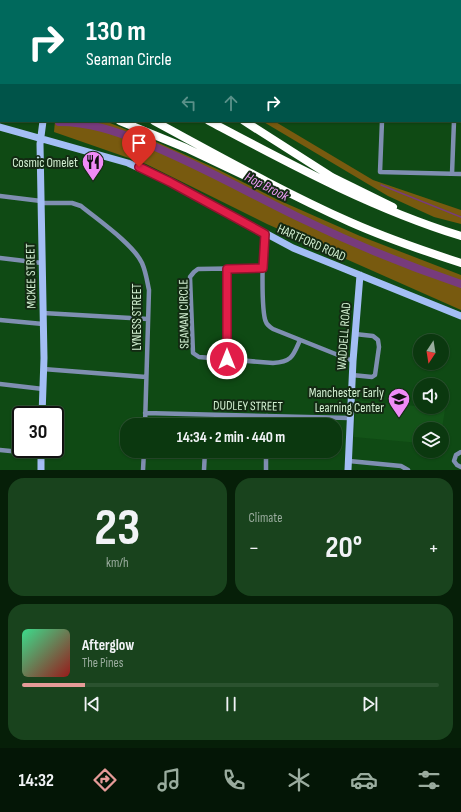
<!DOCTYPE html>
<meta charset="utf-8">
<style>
:root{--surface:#0b380f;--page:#19431d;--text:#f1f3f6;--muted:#9aac9e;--line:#2b522f;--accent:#e69b98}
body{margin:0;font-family:"Sofia Sans Condensed",sans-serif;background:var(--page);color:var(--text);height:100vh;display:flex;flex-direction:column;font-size:15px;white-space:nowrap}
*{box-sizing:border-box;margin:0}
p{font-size:13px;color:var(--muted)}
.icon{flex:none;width:22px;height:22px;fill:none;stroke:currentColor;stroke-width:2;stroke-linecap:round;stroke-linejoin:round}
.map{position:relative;height:470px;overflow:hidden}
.panel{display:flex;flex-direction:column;gap:8px;padding:8px;background:#061f08;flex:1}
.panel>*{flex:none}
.guide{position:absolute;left:0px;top:0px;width:461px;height:122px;box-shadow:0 1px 3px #0004,0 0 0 1px var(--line);background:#00695c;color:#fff;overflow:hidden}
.needle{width:26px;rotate:192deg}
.controls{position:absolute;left:413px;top:334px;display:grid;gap:8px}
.controls a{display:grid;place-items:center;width:36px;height:36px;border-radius:50%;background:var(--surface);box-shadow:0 1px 3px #0004,0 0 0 1px var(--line);font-size:20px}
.speed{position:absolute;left:12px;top:406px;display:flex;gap:8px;font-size:20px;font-weight:700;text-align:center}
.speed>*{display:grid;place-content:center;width:52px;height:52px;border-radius:50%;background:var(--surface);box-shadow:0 1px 3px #0004,0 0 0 1px var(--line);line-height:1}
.speed .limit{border:2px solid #111;border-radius:6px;background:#fff;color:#111}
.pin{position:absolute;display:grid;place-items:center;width:34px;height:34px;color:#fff;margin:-41px -17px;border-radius:50% 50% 50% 0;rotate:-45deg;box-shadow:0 0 4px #0007}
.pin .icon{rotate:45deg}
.me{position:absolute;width:44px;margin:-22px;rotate:0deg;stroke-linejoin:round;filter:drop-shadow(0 0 3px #0008)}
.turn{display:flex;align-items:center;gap:14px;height:84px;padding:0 20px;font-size:18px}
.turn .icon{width:52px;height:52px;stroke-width:2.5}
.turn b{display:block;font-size:28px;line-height:34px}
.lanes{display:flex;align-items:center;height:38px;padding:0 20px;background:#0003;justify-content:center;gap:20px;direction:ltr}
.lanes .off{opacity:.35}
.big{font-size:30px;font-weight:700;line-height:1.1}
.panel .widget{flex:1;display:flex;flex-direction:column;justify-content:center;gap:6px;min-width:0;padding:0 14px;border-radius:16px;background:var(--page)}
.panel .dial{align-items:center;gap:0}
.dial b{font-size:52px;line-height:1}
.song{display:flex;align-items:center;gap:12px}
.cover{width:48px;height:48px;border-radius:6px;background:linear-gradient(135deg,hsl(150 70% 55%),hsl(0 70% 35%))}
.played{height:4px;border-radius:2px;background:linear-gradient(90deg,var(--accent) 15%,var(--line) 15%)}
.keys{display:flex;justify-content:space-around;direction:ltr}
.heat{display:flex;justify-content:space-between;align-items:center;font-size:22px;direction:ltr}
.panel .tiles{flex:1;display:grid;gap:8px;grid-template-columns:1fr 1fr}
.widget:last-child{grid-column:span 2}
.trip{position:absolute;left:120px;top:418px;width:222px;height:40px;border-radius:16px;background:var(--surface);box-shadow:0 1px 3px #0004,0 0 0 1px var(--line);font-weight:700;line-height:40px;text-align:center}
.menu{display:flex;height:64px;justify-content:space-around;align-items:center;background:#041606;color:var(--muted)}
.menu .icon{width:28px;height:28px}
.menu .current{color:var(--accent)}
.menu b{font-size:18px;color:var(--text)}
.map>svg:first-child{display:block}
.built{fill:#135418}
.green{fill:#785a0f}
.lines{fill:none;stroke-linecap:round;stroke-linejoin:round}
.stream{stroke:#773b7c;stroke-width:1.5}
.river{stroke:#773b7c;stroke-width:8}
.street{stroke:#7f8fb1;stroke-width:4.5}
.secondary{stroke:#a3bef4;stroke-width:7}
.highway{stroke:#fff;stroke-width:8}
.route-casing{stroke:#92132f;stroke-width:10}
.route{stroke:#e11d48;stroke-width:7}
.labels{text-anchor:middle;stroke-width:4;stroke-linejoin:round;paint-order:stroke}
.poi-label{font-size:13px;fill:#d3f0d2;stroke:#132a13;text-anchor:end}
.street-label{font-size:13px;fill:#d3f0d2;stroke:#132a13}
.water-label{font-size:14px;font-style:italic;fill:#ed9af4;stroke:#132a13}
</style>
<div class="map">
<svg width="461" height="470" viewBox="0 0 461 470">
<rect width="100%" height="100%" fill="#0f4a14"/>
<path class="built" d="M356,400L445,409L442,429H420V443L354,437Z"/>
<path class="green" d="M55,121H105L150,139L217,169L276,199L360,236L461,275V310L267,224L146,164L54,132Z
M262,121H274L373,180L461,210V224L434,217L388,196Z"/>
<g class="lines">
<path class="stream" d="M381,185L461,217"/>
<path class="river" d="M59,122C89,122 115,131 143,142C196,163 245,191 296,216C349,242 405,265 461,284"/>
<path class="street" d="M144,1V0
M219,1V0
M431,1L432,0
M460,34H461
M460,104H461
M382,121L380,172L461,174
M452,174L454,121
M0,196L41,201
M41,203H72L81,206C98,220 133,244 142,263C146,272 147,281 149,290L145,425
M265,234C262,247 261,312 266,322C267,325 270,327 273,329L353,361
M0,258L42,263
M263,268L198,269L194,272L190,277L193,353L199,357L273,363C292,362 293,356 300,340
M227,269V359
M43,313L148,319
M0,320L43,324
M43,369L146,377
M352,375L372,377L375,375L379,347L378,340L373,336L355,334
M0,384L43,389
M145,413L350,418
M206,425V415
M267,425V416
M0,450L41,454
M461,452L456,455L454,461L457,465L461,467
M349,461L401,466L408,470
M143,470L144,451
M204,470L205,451
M266,470V451"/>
<path class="secondary" d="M62,1V0
M0,127L128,163L170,182L293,248L461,316
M42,415L44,358L40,144L43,121
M41,470V449
M348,470L353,361L360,275"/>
<path class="highway" d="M23,0L28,1
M0,13L1,14
M0,42H1
M0,80H1
M120,121L186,148L262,184
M154,121C219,156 283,192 350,222C386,238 424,251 461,263
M209,121C292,165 371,208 461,236
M244,121L332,177L393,207"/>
</g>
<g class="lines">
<g class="route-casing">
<path id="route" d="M139,167L170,182L265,234L263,268L227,269V359"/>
</g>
<use href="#route" class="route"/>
</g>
<defs>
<g id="restaurant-pin" transform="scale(1.15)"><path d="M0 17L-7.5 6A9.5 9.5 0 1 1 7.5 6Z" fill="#ef8bf7" stroke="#132a13"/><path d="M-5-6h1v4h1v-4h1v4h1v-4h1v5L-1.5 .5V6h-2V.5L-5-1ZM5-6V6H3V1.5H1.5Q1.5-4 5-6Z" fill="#111"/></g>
<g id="school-pin" transform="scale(1.15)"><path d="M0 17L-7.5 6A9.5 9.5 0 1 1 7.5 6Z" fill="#ef8bf7" stroke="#132a13"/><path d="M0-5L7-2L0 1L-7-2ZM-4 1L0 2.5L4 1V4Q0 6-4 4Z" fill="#111"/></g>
</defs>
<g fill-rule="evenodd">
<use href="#restaurant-pin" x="93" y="162"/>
<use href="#school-pin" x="399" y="399"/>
</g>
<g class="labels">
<g class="poi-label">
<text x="78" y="167">Cosmic Omelet</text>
<text x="384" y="397">Manchester Early<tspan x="384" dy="15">Learning Center</tspan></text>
</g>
<g class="street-label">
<text transform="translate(312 242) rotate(24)" y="5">HARTFORD ROAD</text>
<text transform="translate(30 276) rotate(-91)" y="5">MCKEE STREET</text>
<text transform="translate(183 314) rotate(-91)" y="5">SEAMAN CIRCLE</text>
<text transform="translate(136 317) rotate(-90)" y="5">LYNESS STREET</text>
<text transform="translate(343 336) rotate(-86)" y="5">WADDELL ROAD</text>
<text transform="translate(248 405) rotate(1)" y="5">DUDLEY STREET</text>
</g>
<g class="water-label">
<text transform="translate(267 186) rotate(27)" y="5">Hop Brook</text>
</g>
</g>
</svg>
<div class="controls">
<a><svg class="needle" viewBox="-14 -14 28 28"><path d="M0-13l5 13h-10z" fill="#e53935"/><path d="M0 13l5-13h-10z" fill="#9aac9e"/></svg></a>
<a><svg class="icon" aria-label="sound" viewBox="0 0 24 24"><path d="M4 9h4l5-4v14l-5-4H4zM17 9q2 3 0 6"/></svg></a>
<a><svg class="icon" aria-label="layers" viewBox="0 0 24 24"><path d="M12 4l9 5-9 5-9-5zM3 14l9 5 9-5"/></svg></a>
</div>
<div class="speed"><div class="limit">30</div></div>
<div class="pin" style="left:139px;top:167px;background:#d93025"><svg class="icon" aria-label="arrive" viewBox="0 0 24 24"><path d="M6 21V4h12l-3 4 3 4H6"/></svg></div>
<svg class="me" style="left:227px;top:359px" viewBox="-20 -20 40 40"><circle r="17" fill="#e11d48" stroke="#fff" stroke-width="3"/><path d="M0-11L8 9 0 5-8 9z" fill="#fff"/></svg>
<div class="trip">14:34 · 2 min · 440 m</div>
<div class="guide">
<div class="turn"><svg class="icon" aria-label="right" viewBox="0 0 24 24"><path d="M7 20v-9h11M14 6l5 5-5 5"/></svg><div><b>130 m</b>Seaman Circle</div></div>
<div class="lanes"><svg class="icon off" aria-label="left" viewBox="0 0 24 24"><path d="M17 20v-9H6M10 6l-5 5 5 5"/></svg><svg class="icon off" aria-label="ahead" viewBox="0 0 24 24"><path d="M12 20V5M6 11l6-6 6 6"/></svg><svg class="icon" aria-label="right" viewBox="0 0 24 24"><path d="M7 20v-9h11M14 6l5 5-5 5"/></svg></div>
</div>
</div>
<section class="panel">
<div class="tiles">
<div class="widget dial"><b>23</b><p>km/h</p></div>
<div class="widget"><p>Climate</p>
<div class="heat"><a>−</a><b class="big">20°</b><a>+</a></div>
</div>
<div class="widget">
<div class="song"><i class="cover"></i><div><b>Afterglow</b><p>The Pines</p></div></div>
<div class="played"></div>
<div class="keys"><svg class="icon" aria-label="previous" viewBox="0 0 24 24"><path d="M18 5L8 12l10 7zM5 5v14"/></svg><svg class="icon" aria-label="pause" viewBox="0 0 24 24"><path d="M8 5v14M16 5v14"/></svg><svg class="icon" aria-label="next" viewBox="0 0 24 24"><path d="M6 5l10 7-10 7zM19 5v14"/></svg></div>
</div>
</div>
</section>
<nav class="menu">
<b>14:32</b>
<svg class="icon current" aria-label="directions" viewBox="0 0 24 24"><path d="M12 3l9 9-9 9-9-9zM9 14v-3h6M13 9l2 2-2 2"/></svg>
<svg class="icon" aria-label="music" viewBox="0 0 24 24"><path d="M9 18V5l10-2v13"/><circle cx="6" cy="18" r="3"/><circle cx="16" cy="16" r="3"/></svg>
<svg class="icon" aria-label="phone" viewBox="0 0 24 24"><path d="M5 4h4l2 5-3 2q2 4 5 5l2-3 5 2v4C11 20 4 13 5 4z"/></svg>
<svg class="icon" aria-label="climate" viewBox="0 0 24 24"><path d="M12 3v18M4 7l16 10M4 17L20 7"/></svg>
<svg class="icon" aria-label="car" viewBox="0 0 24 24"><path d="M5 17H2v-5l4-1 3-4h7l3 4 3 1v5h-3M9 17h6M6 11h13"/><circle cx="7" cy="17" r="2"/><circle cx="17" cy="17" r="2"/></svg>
<svg class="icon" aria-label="filters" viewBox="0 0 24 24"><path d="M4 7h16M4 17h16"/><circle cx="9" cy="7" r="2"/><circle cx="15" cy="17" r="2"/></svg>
</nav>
